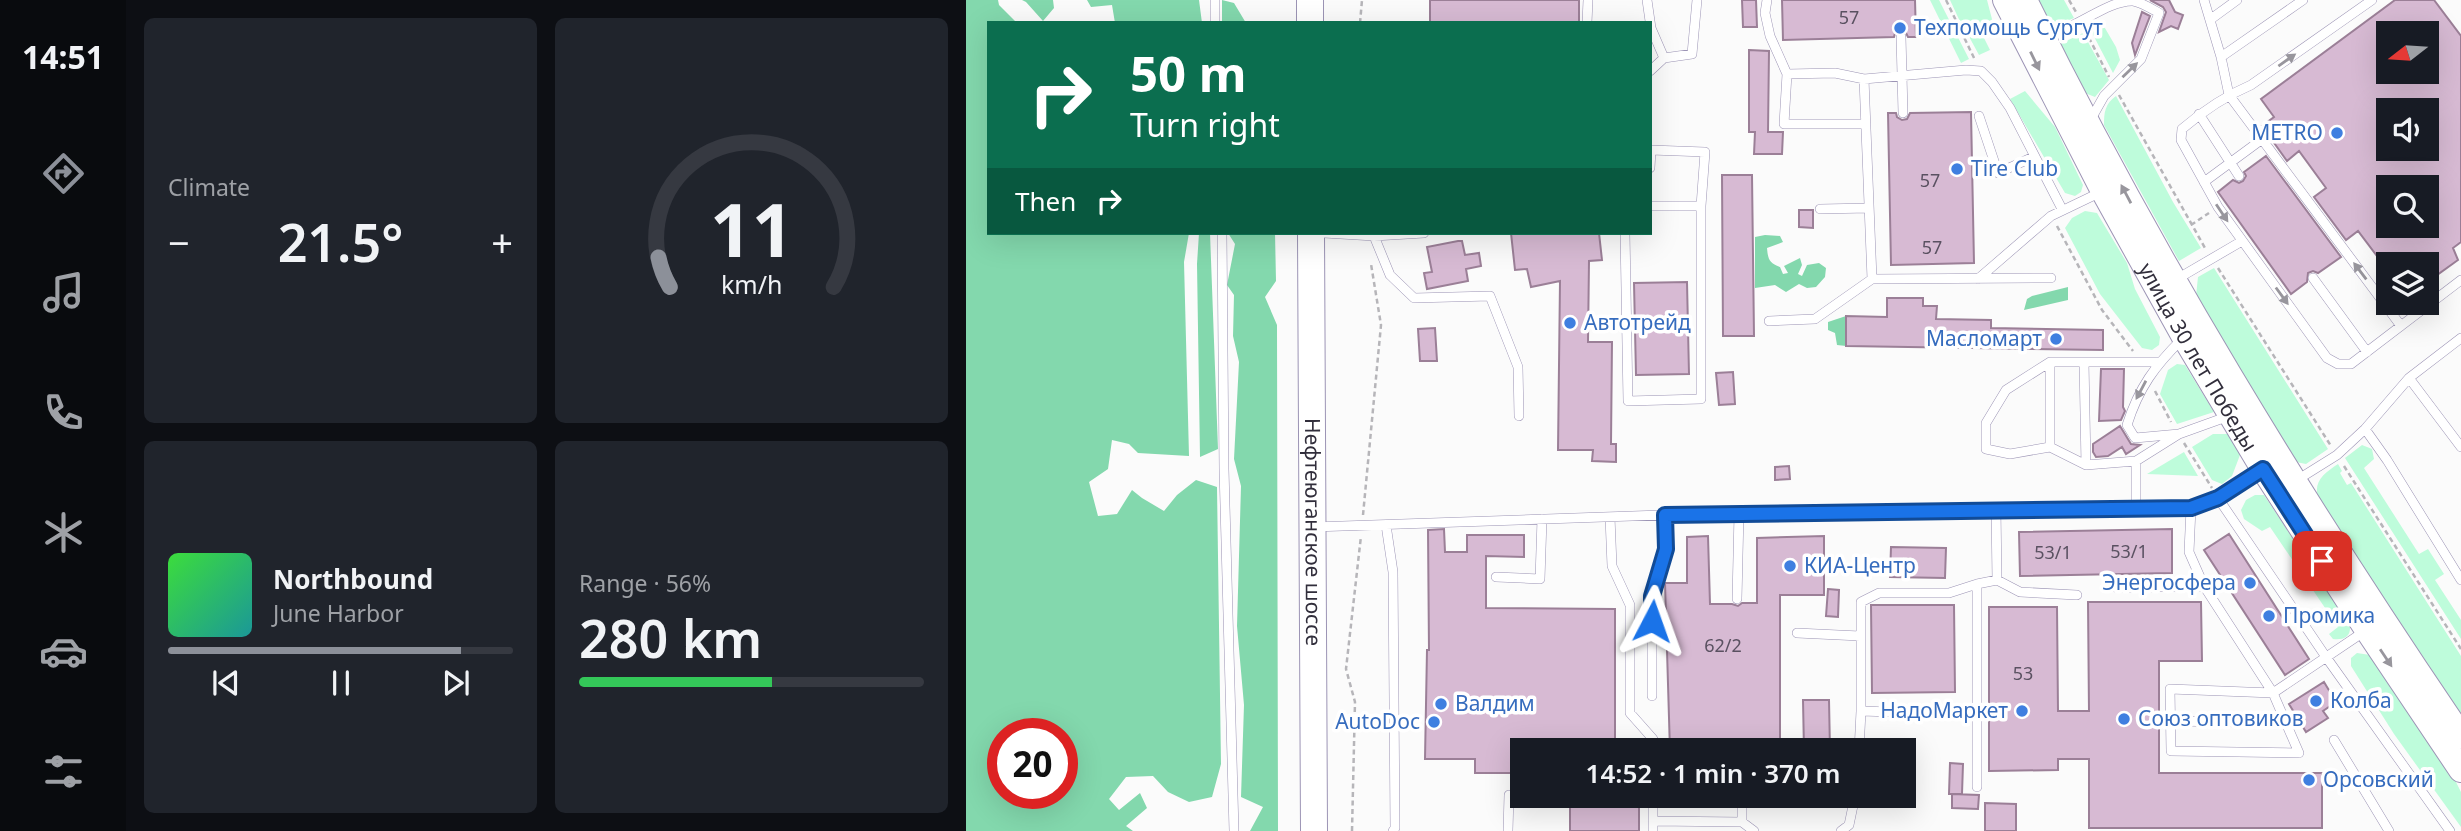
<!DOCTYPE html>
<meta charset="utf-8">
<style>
:root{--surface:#171b24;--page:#20242c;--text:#f1f3f6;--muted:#9ea1a6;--line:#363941;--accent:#8c9099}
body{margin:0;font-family:"Noto Sans",sans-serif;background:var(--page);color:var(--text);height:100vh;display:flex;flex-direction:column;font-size:26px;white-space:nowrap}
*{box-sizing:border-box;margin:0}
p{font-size:23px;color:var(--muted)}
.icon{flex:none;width:38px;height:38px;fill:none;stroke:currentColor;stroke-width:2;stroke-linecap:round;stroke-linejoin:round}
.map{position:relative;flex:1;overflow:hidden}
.sheet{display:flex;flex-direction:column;gap:18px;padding:18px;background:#0d0f14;width:840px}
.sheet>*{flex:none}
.hud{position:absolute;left:21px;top:21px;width:665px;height:214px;border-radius:0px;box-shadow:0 7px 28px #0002;background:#0b6e4f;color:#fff;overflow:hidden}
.needle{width:46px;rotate:253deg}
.tools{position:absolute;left:1410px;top:21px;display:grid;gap:14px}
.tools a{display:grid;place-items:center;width:63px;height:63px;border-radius:0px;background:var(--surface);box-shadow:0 7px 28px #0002;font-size:35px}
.speed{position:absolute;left:21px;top:718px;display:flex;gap:14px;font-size:35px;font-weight:700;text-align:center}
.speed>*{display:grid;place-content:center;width:91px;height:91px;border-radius:50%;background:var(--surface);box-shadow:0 7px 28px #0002;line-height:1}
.speed .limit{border:10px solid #d22;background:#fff;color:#111}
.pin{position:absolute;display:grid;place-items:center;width:60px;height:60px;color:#fff;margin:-30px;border-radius:14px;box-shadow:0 4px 10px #0006}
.me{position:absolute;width:77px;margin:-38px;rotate:4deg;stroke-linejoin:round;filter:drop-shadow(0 0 5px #0008)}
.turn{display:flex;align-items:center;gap:24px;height:147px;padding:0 28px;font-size:32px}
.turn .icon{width:91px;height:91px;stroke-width:2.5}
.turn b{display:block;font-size:49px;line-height:60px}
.then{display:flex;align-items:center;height:66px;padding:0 28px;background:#0003;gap:14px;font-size:26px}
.big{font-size:52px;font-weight:600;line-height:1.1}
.sheet .tile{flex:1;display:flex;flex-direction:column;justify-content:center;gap:10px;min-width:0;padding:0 24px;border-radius:10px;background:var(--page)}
.sheet .dial{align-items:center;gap:0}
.dial svg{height:182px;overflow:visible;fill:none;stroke:var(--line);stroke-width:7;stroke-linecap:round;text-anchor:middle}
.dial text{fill:var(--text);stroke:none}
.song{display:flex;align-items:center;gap:21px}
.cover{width:84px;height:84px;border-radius:10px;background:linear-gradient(135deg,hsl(120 70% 55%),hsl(180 70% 35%))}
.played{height:7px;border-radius:4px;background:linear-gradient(90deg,var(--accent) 85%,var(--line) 85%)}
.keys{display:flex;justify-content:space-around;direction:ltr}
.heat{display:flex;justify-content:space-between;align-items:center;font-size:38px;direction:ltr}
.charge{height:10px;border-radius:5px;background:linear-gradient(90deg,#34c759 56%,var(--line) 0)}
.sheet .tiles{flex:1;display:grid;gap:18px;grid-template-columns:repeat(2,1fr)}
.trip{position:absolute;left:544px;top:738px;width:406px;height:70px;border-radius:0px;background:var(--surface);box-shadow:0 7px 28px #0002;font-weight:600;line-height:70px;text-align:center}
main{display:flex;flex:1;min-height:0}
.tab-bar{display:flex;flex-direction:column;width:126px;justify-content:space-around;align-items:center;background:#090b0e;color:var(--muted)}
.tab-bar .icon{width:49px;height:49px}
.tab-bar .active{color:var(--accent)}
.tab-bar b{font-size:32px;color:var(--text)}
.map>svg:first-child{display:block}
.green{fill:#befcdb}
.forest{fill:#83d8ad;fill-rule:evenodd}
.building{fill:#d7bad3;stroke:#9b7f97;stroke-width:2;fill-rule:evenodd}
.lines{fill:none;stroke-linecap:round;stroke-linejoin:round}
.lane-casing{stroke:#9c94b5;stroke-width:10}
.secondary-casing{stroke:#9c94b5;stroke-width:26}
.primary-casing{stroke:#9c94b5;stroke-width:28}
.path{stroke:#b6b5b9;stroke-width:2.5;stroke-dasharray:5 3.5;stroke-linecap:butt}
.lane{stroke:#fff;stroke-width:9}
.secondary{stroke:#fff;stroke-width:24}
.primary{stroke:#fff;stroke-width:26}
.oneway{fill:#98969d}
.route-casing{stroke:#114b97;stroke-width:18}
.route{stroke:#1a73e8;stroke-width:12}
.shop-dot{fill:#3f7fe0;stroke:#fff;stroke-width:2.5}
.labels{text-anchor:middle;stroke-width:7;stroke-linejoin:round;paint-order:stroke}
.number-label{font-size:18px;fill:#5a5161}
.shop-label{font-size:21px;fill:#366cbe;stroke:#fff;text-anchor:start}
.street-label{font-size:21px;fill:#312e3b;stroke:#fff}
</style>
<main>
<nav class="tab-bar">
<b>14:51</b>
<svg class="icon active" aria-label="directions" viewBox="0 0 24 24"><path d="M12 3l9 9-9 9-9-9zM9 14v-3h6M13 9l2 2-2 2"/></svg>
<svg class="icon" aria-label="music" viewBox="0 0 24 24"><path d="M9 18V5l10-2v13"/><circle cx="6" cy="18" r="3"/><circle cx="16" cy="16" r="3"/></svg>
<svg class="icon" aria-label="phone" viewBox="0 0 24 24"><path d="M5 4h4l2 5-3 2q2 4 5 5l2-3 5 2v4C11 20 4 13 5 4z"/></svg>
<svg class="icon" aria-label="climate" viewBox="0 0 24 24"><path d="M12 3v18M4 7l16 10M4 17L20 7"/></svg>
<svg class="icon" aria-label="car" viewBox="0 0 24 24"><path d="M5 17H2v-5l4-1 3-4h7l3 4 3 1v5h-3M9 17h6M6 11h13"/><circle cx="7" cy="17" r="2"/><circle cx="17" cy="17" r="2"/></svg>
<svg class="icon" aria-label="filters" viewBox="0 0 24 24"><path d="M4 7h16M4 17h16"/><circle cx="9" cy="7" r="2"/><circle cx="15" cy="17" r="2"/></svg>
</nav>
<section class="sheet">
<div class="tiles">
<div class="tile"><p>Climate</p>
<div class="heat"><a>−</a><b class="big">21.5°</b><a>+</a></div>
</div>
<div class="tile dial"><svg viewBox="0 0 100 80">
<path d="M14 69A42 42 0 1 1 86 69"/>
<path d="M14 69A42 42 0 0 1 9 56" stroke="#8c9099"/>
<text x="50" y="56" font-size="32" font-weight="700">11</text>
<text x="50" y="72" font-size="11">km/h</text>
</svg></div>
<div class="tile">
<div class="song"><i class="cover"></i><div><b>Northbound</b><p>June Harbor</p></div></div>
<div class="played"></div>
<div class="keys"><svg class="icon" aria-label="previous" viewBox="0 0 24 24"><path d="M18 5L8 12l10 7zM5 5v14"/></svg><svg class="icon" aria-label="pause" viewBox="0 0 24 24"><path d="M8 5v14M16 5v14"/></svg><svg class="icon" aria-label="next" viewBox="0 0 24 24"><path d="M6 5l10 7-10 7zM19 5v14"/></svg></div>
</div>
<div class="tile"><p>Range · 56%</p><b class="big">280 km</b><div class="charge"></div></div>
</div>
</section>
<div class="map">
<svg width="1495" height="831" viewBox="0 0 1495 831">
<rect width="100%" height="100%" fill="#fbfbfb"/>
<path class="green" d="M964,0H973L1003,59L995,63Z
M984,0H1021L1027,23L1015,29L997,28Z
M1072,0H1098L1108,18L1098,22H1086L1077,12Z
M1136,23L1150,47L1154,60L1147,73L1124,29Z
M1000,31L1015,32L1024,50L1013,55Z
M1117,33L1143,80L1129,97L1119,93L1094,44Z
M1059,91L1089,127L1117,185L1115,192L1109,196L1099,193L1044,99Z
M1150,96L1207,202L1235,248L1213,261L1138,125C1138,112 1139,104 1150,96Z
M1119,211L1131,213L1161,263L1169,289L1194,337L1193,345L1186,350L1176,348L1134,294L1099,228L1106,218Z
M1248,268L1362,449L1340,464L1330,462L1230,296L1232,277Z
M1211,364L1219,365L1248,412L1211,424L1194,394L1202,370Z
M1247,434H1262L1274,455L1266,476L1256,484L1246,480L1226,447Z
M1396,445L1406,449L1408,459L1398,468L1453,554L1462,549L1478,574L1469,580L1495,620V639L1379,458Z
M1218,452L1232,476L1181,474Z
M1372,464L1376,471L1374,473L1381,485L1385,483L1495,656V714L1354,502C1345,483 1357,474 1372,464Z
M1289,495H1298L1384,625C1385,637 1378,640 1367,639L1363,634L1372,627L1304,527L1296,531L1278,519L1275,510L1280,500Z
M1391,653L1404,655L1489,780L1495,792V827L1428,734L1385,666V658Z"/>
<path class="forest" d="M0,0H32L33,5L51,23H23V233H223L218,262L223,456L172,453L163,444L146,440L142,469L123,482L132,516L151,514L166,490L176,498L198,511L211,495L230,480L251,487L255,764L246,797L223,802L202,792L187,776L160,777L143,799L153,810L174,793L181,808L160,826L167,831H0ZM96,733V793H37V733Z
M56,0H87L88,8L77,21L60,2Z
M121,0H233L236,23H149L146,5L125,7Z
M256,0L268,3L280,23H256Z
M233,233H244L252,449L234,457L231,264Z
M262,233H309L310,281L299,297L311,325L312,831H284L297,807L275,797L278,705L271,626L275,486L268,459L273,362L267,336L268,295L261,285L269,244Z
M799,235L814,236L817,242L801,248C802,259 803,263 814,267L817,274L822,273L818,266L834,258L836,265L832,274L836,276L841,265L853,263L860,268L859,277L850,287L841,288L833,284L820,292L809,285L789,288V237Z
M1102,287V300L1058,310L1061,299L1066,296Z
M880,316V346L871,345L869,333L862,330V322Z"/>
<path class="building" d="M464,0H613V23H464Z
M776,0H790L791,27H777Z
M816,0H949L950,37H942L939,31L934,30L929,33L928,37L817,40Z
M1184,0H1203L1209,12L1217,15L1212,29L1205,26L1193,32L1200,12L1197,7Z
M1429,0H1468L1495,36V242L1487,248L1492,260L1471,275L1463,264H1417L1392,231L1380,240L1348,197L1360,188L1333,151L1321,161L1296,126L1308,117L1295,99ZM1423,33H1461V72H1423ZM1423,110H1461V149H1423ZM1423,187H1461V226H1423Z
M1176,12L1184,16L1169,55L1166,43Z
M783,50L803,51L802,132H817L816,154H788L789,132H783Z
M1005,112L1008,263L925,265L922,113H930L931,117L936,120L941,119L944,113Z
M1300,156L1375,257L1352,273L1347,271L1342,273L1341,282L1325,294L1252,192L1267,180L1273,183L1277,181L1280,176L1278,172Z
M756,175H786L788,336H757Z
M833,210H847V228L833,227Z
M545,233H633L636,260L623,261L622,342H646L645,444H650V462L626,461L627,450H592L594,281L565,287L561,269L549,270Z
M492,241H496L499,255L513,253L515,266L500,269L502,281L461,289L458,273L466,272L461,247Z
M721,282L723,374L670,375L668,283Z
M921,298H957V306H971L970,319L1025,320V328L1137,330V350L880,346V316L921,317Z
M469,328L471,361H454L452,329Z
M1135,369H1158L1157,407L1159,411L1155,420L1133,421Z
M767,372L769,404L753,405L750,373Z
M1154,426L1165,444L1174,445L1160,454L1156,447L1142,456L1130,457L1127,452V444Z
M823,466L824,479L809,480V467Z
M478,529L479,552H501V535H558V557L520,556V608L649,609V751H556V773H509V759H459L461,650H463L462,530Z
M1206,529V573L1054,576L1053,532Z
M1263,534L1343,659L1319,675L1238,550Z
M742,536L744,604H766L772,606L776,603H791V538L858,536V595H814V751H704L699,583H721V537Z
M925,547L980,548L979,578L924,577Z
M862,589L873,590L872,617L860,616Z
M1122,602H1235L1236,661H1193V773H1356V828H1123V759H1092V770L1023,771V607H1091L1092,711H1123Z
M905,605H988L989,692L906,693Z
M1358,682L1370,702L1357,711L1362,718L1340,732L1323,704Z
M837,700H863L864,751H838Z
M984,763L997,764L996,794H983Z
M986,794L1013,795L1012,809L986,808Z
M604,796H673V831H604Z
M1019,803L1050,804V831H1019Z"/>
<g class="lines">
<g class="lane-casing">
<path id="lane" d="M681,0L685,28L698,58
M801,0L799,13L804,36L821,74L818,124H900
M1238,0L1255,57L1263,95L1435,326
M1406,0L1285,85C1259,96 1237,111 1216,129L1215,140L1252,207L1361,358L1372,364H1385L1495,280
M1245,19L1271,0
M249,23V0
M621,23L622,0
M1079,35C1108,31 1141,0 1167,1C1175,2 1186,9 1193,13L1175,59L1138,96L1125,119
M935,37L937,113
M1255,57L1337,0
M684,71L698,58L726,54L731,0
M821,74L869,73L898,79L1000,70L1015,71L1026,82L1044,108L1096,209
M898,79L906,279L1085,278
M1233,114L1273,176
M1013,116L1032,173L1067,157
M1238,182L1295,140
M684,206H735
M854,209L903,208
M256,233L258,469L268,831
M358,233L408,236L458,233
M659,233L662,401L735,399V206L739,152L685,150L684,168
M408,236L424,275L448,298L524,296L552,367L553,416
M1347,278L1401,352
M1012,279L1085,216L1135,192
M1211,279L1276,241
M803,321L849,319L906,279
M1216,339C1189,366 1173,387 1161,425L1169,438L1213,434L1263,416
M1084,362L1040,390L1020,423V449L1044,454L1084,447
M1118,362L1120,465
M1193,362H1084V447L1120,465L1170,461L1213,434
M1443,378L1495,447
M1399,429L1421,460L1495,580
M1170,461V509
M1331,480L1371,455L1399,429L1443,378L1495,338
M1252,498L1360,657L1484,831
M1225,508L1223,552L1238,586L1307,693L1333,753L1205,751L1204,689L1307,693L1399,631
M1030,509L1031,580
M644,517L646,566L664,605V713L687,739V751
M420,525L427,572L429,828L427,831
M347,527L753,513L1225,508L1252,498L1296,470
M530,577L574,579L576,519
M1011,584V787
M1151,588L1238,586
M771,599L773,513
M831,633L894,636
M686,696V596L700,549L699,515
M956,713L895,711V602L913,593H983L1011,584L1031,580L1054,592L1111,595
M1204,721L1320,723
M1368,740L1423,831
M893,751L895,711
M687,796V831
M776,796V822
M687,821L776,822L788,831
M542,831L543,795
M875,831L883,825L889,796"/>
</g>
<g class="secondary-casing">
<g id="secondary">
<path id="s1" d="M1039,0L1137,191L1218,337L1297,469L1401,630L1495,770"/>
<path d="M1059,0C1185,257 1334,499 1495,736"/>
</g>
</g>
<g class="primary-casing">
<g id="primary">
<path d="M344,0V23"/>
<path id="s2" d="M345,233L348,831"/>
</g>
</g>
<path class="path" d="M980,0L1009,60
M1103,0L1110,12
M394,23L396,0
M1119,30L1143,77
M1153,95L1239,248
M1225,225L1243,213
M1091,226L1136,310L1167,351
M1252,268L1365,446
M1189,391L1205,422
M1218,443L1246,488
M1378,466L1495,649
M397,515L415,325L405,264
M386,831L389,702L380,669L395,536"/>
<use href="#lane" class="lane"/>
<use href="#secondary" class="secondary"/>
<use href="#primary" class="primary"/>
</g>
<defs><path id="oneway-solid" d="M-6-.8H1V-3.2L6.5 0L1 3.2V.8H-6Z" transform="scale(1.75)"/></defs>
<g class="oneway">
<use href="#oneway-solid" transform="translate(1321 60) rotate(-35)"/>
<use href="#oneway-solid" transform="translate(1069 61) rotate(64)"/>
<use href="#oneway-solid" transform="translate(1164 70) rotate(-44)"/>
<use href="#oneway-solid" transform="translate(1160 194) rotate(-118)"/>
<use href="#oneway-solid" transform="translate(1256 213) rotate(56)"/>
<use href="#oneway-solid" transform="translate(1394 271) rotate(-127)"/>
<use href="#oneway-solid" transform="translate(1316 296) rotate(54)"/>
<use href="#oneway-solid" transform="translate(1175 390) rotate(118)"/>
<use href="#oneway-solid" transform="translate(1420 658) rotate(56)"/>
</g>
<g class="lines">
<g class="route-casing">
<path id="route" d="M686,621V596L700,549L699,515L1225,508L1252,498L1297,469L1356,561"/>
</g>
<use href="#route" class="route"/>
</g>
<g class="shop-dot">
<circle cx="934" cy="28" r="7"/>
<circle cx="1371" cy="133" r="7"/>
<circle cx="991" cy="169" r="7"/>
<circle cx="604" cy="323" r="7"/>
<circle cx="1090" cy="339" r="7"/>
<circle cx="824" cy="566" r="7"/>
<circle cx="1284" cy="583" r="7"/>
<circle cx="1303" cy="616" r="7"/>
<circle cx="1350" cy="701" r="7"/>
<circle cx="475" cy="704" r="7"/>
<circle cx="1056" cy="711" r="7"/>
<circle cx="1158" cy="719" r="7"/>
<circle cx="468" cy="722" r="7"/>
<circle cx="1343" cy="780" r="7"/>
</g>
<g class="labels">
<g class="number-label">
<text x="883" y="24">57</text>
<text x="964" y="187">57</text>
<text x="966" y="254">57</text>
<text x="1163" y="558">53/1</text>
<text x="1087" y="559">53/1</text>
<text x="757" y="652">62/2</text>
<text x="1057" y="680">53</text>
</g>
<g class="shop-label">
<text x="948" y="35">Техпомощь Сургут</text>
<text x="1357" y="140" text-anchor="end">METRO</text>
<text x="1005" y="176">Tire Club</text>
<text x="618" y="330">Автотрейд</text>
<text x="1076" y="346" text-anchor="end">Масломарт</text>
<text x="838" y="573">КИА-Центр</text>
<text x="1270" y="590" text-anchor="end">Энергосфера</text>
<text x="1317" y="623">Промика</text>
<text x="1364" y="708">Колба</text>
<text x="489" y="711">Валдим</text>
<text x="1042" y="718" text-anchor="end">НадоМаркет</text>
<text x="1172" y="726">Союз оптовиков</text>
<text x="454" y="729" text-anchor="end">AutoDoc</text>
<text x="1357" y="787">Орсовский</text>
</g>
<g class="street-label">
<text dy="7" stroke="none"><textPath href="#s1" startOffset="406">улица 30 лет Победы</textPath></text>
<text dy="7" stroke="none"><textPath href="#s2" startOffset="299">Нефтеюганское шоссе</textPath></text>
</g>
</g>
</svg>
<div class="tools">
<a><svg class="needle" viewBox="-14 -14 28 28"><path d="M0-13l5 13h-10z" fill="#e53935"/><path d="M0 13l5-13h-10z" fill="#9ea1a6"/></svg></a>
<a><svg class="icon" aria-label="sound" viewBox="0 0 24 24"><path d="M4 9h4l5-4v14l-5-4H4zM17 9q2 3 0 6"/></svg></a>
<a><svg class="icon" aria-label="search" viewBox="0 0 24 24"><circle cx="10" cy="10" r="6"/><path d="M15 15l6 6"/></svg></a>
<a><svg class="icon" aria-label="layers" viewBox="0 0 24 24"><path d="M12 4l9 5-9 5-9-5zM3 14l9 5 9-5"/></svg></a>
</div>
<div class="speed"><div class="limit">20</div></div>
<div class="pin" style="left:1356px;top:561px;background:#d93025"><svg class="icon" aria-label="arrive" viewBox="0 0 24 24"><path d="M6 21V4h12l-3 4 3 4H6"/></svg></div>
<svg class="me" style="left:686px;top:621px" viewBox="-20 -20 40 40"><path d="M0-17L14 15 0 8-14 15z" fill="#1a73e8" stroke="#fff" stroke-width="4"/></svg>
<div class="trip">14:52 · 1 min · 370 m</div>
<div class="hud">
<div class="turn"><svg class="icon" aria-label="right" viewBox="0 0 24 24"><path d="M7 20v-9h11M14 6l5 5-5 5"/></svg><div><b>50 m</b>Turn right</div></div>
<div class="then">Then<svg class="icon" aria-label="right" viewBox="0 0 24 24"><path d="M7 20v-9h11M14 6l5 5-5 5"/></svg></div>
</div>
</div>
</main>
